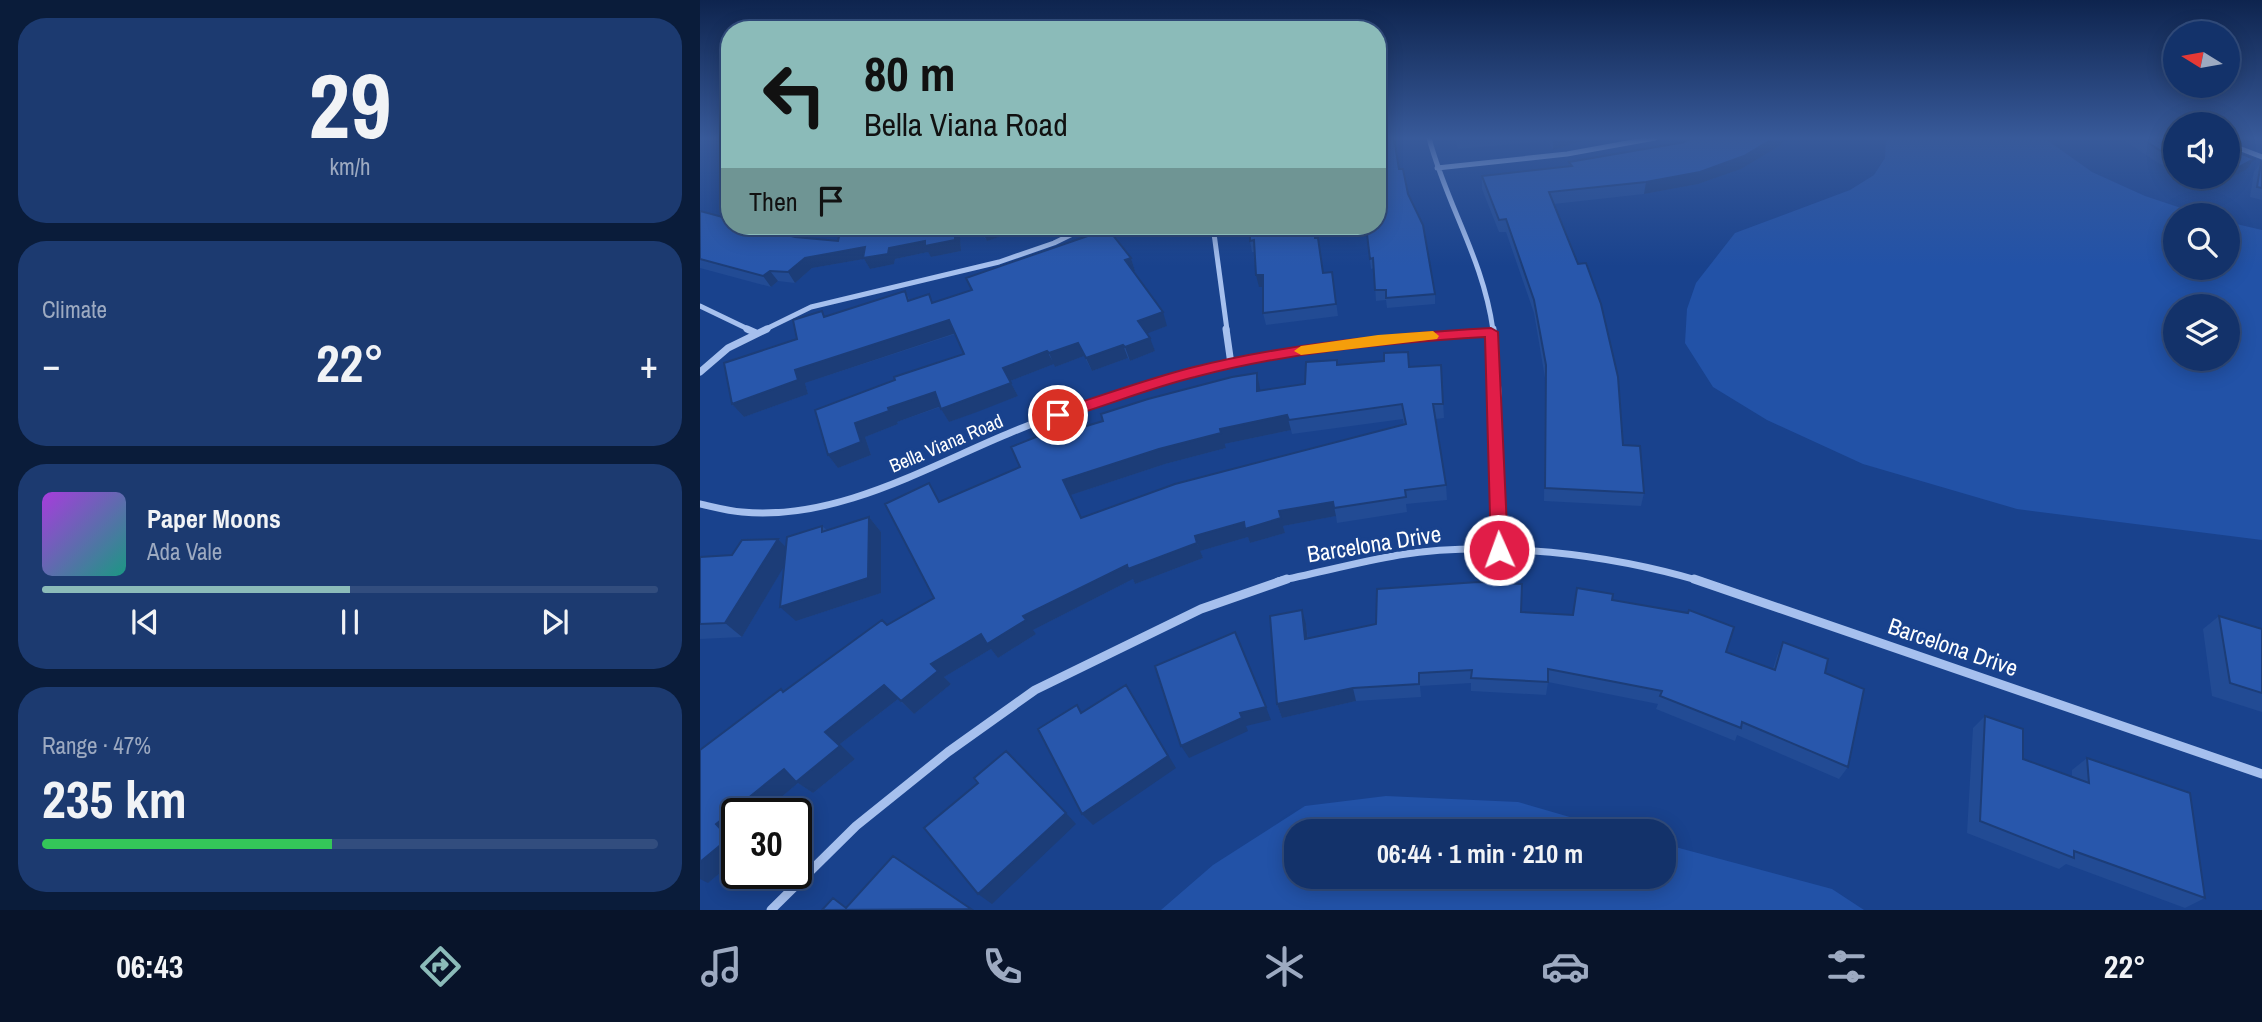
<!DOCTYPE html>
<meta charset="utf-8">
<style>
:root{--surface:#13326a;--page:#1c3a70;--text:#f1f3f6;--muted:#9daac1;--line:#324d7e;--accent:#8bbbb9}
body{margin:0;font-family:"Archivo Narrow",sans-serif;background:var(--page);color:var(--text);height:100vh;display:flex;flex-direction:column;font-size:26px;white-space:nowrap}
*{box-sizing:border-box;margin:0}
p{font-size:23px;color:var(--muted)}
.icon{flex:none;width:38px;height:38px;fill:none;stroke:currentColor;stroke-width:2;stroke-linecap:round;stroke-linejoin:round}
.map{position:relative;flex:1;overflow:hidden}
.side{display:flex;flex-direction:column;gap:18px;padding:18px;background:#0a1c3a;width:700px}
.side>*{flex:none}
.banner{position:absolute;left:21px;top:21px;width:665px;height:214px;border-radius:28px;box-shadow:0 4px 18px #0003,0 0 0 2px var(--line);background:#8bbbb9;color:#111;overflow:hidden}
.needle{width:46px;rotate:281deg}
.controls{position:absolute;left:1463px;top:21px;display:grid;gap:14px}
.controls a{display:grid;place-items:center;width:77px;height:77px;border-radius:50%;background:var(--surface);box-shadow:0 4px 18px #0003,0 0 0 2px var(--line);font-size:35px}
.speed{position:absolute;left:21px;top:798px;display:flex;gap:14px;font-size:35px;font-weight:700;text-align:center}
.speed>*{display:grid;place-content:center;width:91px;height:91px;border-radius:50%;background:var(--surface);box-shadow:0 4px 18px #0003,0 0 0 2px var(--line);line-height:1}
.speed .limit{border:4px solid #111;border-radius:10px;background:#fff;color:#111}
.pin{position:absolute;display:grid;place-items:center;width:60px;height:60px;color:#fff;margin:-30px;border:4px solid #fff;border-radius:50%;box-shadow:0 2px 7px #0007}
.me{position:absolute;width:77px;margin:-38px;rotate:358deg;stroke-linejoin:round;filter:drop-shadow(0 0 5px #0008)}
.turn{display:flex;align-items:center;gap:24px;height:147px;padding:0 28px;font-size:32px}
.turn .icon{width:91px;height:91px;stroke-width:2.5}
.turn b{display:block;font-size:49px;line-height:60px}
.then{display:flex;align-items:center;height:66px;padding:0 28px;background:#0003;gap:14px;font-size:26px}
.big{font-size:52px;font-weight:800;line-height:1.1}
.side .card{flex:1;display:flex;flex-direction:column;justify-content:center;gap:10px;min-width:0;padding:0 24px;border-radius:28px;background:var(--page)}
.side .dial{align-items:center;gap:0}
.dial b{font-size:91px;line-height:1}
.song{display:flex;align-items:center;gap:21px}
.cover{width:84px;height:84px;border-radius:10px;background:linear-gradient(135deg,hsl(280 70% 55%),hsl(170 70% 35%))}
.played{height:7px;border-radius:4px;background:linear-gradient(90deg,var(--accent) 50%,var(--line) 50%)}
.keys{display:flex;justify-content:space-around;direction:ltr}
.heat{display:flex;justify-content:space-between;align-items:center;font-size:38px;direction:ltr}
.charge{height:10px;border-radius:5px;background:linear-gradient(90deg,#34c759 47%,var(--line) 0)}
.trip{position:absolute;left:584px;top:819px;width:392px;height:70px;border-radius:28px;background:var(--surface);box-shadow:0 4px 18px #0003,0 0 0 2px var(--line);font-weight:800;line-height:70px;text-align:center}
.dock{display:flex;height:112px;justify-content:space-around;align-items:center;background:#08142a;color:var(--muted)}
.dock .icon{width:49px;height:49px}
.dock .current{color:var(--accent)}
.dock b{font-size:32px;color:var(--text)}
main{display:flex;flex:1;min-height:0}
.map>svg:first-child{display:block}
.green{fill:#2252a7;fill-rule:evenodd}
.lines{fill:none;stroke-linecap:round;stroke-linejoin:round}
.street-far2{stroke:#a6c0ee;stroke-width:5}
.street-far1{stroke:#a6c0ee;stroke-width:7}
.street{stroke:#a6c0ee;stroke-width:9}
.wall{fill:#224b94;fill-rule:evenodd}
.shaded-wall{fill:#1c3d78}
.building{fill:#2857ac;stroke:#1c3d78;stroke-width:2;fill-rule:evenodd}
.route{fill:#e11d48;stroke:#92132f;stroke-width:2}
.slow{fill:#f59e0b}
.labels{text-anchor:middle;stroke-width:7;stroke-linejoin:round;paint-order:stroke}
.street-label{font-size:19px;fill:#fff;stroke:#19428d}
.near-street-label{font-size:23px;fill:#fff;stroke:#19428d}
</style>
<main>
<section class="side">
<div class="card dial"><b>29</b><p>km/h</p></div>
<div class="card"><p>Climate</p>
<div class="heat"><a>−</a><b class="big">22°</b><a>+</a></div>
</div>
<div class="card">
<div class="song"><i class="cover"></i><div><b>Paper Moons</b><p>Ada Vale</p></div></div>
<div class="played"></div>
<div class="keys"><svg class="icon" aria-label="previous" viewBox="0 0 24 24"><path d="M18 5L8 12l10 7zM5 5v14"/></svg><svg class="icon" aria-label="pause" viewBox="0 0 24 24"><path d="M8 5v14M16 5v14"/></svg><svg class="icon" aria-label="next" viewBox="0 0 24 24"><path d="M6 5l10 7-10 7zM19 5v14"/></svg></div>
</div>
<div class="card"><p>Range · 47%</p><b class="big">235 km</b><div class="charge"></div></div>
</section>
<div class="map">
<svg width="1562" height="910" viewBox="0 0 1562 910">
<rect width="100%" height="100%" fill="#19428d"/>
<path class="green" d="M1186,138H1344L1392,172L1445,196L1502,215H1475V268H1528V222L1562,230V540L1317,509L1163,464L1067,420L1013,387L985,343L987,309L996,283L1035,233L1150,190L1174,175L1185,158ZM1475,306H1528V359H1475Z
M686,796L818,802L918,831H597V877H964V844L1132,889L1164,910H461L513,865L605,806Z"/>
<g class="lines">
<path class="street-far2" d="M729,138C747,206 783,258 793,330
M1528,144L1562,157
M737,168L867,154L955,138
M513,226L527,330
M0,306L50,330
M64,330L111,307L299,262L354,243L389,226"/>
<path class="street-far1" d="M47,329L56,333
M526,329L531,364
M793,329L798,392L799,550
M0,372L28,348L67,329
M0,504C14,507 28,511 42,512C137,521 227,467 312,432C363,411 415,394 467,379C573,348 682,340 791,332
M578,581C618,573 658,562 699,555C794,540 908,554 1000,581"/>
<path class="street" d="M994,579L1562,774
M71,910L156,826L248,752L335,690L501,609L587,579"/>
</g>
<path class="wall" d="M755,138H892L853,150L847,141L758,149Z
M991,138H1086L1081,145L1041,169L998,184L944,194L854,204L923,445L944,493L941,506L844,501L845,378L834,313L806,232H799L782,189V176L869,167V162L985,142Z
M1421,138H1475V170L1458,163Z
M1528,148L1547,169L1524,182L1512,177L1503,182L1491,177H1528Z
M1561,162L1562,163V200L1550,197L1554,172Z
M699,169L708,194L735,294V304L687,308L686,300L676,301L674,268L671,269L667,236L658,237L656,226H677Z
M0,211L95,237L138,241L155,226H259L261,251L231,257L228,252L195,259L194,264L170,269L164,259L112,268L95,283L78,281L71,287L0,268Z
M276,226H331L287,241Z
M617,238L623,273L632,272L638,316L566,325L563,313V287H559L555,252H552L550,241Z
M431,258L435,271L434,272L467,326L447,333L455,351L430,361L428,358L392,371L384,356L355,367L354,364L310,381L318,396L249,422L240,407L197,422L198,424L165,437L171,455L138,468L128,455L264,354L255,334L105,383L108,394L44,417L32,404L97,339L126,316L205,291L210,300L234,303Z
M708,352L710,367L741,365L744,418L736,419L746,485L747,500L706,504L707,512L637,523L636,516L583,526L585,533L550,543L548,537L500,551L503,558L435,584L433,579L333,630L336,634L298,658L291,649L244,677L251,684L214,714L198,699L140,744L155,759L113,793L98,783L36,835L37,836V859L8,883L84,691L187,625L234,598L241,501L320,467L344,439L557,373L560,390L605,384L637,360L638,365L684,361ZM703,419L704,425L382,518L371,495L465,464L526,448L524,444L591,430L592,434Z
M169,517L181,532V593L96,621L84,566L42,637L0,639V557L32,555L78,539L86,547L122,526L127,530Z
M912,600L1026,652L1073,669L1077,656L1083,642L1125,673L1148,767L1139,779L1037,735L1035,741L956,709L958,704L848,682L846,695L771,691V683L720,686L721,697L656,701L582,718L577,704L606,624L608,638L821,612L873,615Z
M1519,616L1562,629V712L1512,696L1503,629Z
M1285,716L1323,759L1372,777V770L1387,758L1505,898L1485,908L1366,864L1359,869L1267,833L1273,728Z"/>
<path class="shaded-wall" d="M862,138H892L853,150V141Z
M1074,138H1086L1081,145L1041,169L998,184L944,194L946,182Z
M1554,159L1547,169L1524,182L1530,172Z
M255,226H259L261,251L231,257L228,252L195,259L194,264L170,269L164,259L112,268L95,283L88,272L105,258L165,247L189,248Z
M283,226H331L287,241L280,227Z
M666,226L667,236L658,237L657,227Z
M431,258L435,271L430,273L425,260Z
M70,271L78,281L71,287L63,276Z
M556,275H563L565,287H559Z
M463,312L467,326L443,335L438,321Z
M249,320L256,333L105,383L108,394L44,417L32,404L95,370Z
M450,338L455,351L430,361L425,347Z
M378,343L384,356L355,367L349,353Z
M423,345L428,358L392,371L386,358Z
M347,351L354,364L310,381L303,368Z
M557,373L560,388L561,406L557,391Z
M311,383L318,396L277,412L249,422L241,409Z
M235,392L244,405L197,422L198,424L165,437L171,455L138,468L128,455L155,423L188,408Z
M587,415L591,430L524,444L520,429Z
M521,433L526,448L465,464L371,495L389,533L363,480L459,449Z
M633,502L636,516L583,526L585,533L550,543L548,537L500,551L495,536L579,511Z
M169,517L181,532V593L96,621L80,607Z
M78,539L92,553L42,637L25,623Z
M497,543L503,558L435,584L433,579L333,630L323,616L427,565Z
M602,610L606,624L609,652L605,639Z
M326,620L336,634L298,658L291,649L244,677L251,684L214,714L201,701L231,664L281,634Z
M184,685L198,699L140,744L155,759L113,793L98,783L61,814H37V834L36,835L37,836V859L8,883L0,879V862L16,824L125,732Z
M426,685L476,768L393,825L382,814Z
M653,688L656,701L582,718L577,704Z
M566,707L571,720L546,726L548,731L489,758L481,746L540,713Z
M366,813L376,824L292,904L278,894Z"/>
<path class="building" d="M677,138H694L699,169H703L708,194L723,225L735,294L686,298V290H675L673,258L670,259L666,226L657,227V226H677Z
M991,138H1074L1044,156L1000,172L946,182L849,192L878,264L886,263L901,304L918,377L923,445L940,446L944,493L845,488L846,365L834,300L806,219L799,220L782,176L872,166L869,162L985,142Z
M1441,138H1475V158L1464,153Z
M1528,148L1554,159L1530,172L1528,171Z
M1561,162L1562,163V188L1557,187Z
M0,211L30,219V226H54L95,237L138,241L141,228L155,226H255V240L225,246V241L189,248L188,254L163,258L165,247L105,258L88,272L70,271L63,276L0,259Z
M550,226H615V238H618L623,273L632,272L636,304L563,313V275H556L554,240L550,241Z
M408,229L431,258L425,260L463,312L438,321L450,338L425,347L423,345L386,358L378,343L349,353L347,351L303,368L311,383L241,409L235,392L188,408L189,411L155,423L161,442L128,455L115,410L195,380L194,377L264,354L249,320L95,370L98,380L32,404L24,363L97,339L93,320L122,311L124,317L205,291L208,301L229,294L232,303L272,290L266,278Z
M708,352L709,367L741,365L743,404H733L746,485L705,490L706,497L634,508L633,502L579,511L581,518L545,529L544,522L495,536L497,543L428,569L427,565L323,616L326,620L287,644L281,634L231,664L238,671L201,701L184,685L125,732L140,746L96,782L84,769L16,824L29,838L0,862V750L81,689L83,692L182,620L187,625L234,598L185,504L229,483L239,502L320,467L311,447L341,435L343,439L403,421L401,414L448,399L532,377L557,373V391L605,384L606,362L637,360V365L684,361V353ZM702,404L706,424L475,484L381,518L363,480L459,449L521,433L520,429L587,415L589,420Z
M169,517L168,578L80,607L87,537L122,526V532Z
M78,539L25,623L0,624V557L32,555L42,540Z
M778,582L822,584L821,612L873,615L877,588L913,594L912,600L988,613L989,610L1034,627L1026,652L1075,670L1083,642L1128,659L1125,673L1164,689L1148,767L1042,722L1041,728L960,696L962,691L848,669V682L771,678L772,670L719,673V684L653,688L577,704L570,616L602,610L605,639L676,624L677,589Z
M1519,616L1562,629V693L1530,683Z
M535,632L566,707L540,713L542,718L481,746L455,666Z
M426,685L468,756L382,814L338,729L377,705L381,713Z
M1285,716L1323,729V759L1389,783L1387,758L1490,793L1505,898L1374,851V858L1280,821Z
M306,751L366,813L278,894L224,828L278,783L274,778Z
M193,856L271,909L122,910L133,898L146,908Z"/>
<linearGradient id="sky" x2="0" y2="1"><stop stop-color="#0e244e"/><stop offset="0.52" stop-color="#385a9a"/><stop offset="1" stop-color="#385a9a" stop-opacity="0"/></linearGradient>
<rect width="1562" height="266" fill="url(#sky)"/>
<path class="route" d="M791,328L798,332L808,550L799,557L791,550L785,337C687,343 590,352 495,377C449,388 404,407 358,420L350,415L353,411C398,397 444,380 490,368C589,343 690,334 791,328Z"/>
<path class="slow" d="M733,331L739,336L737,339L601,355L594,351L601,346L678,335Z"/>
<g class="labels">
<g class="street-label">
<text transform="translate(246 443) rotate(-23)" y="7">Bella Viana Road</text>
</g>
<g class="near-street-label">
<text transform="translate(674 544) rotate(-9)" y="8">Barcelona Drive</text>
<text transform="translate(1253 647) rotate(19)" y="8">Barcelona Drive</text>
</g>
</g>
</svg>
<div class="controls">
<a><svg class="needle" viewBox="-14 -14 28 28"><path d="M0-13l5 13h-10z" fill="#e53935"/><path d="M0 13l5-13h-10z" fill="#9daac1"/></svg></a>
<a><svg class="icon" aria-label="sound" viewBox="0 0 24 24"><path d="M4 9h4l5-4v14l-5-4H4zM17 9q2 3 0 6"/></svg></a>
<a><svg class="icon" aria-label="search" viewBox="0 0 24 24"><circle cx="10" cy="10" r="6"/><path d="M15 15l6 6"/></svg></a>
<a><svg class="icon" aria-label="layers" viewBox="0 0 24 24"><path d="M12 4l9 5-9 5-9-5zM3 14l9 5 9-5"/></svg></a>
</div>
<div class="speed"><div class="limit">30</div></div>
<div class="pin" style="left:358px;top:415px;background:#d93025"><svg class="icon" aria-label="arrive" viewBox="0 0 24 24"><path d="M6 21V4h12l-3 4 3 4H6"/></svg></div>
<svg class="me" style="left:799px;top:550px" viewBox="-20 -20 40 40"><circle r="17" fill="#e11d48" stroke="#fff" stroke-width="3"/><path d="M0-11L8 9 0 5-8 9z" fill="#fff"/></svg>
<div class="trip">06:44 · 1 min · 210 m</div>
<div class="banner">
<div class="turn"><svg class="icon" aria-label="left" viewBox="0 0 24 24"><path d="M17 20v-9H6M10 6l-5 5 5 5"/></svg><div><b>80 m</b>Bella Viana Road</div></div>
<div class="then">Then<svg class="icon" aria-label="arrive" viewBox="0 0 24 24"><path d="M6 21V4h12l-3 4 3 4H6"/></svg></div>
</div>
</div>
</main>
<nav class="dock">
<b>06:43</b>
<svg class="icon current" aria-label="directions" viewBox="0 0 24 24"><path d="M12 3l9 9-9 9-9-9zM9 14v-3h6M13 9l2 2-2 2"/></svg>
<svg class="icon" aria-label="music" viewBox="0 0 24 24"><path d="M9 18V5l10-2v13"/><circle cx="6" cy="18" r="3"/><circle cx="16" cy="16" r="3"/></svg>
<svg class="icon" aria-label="phone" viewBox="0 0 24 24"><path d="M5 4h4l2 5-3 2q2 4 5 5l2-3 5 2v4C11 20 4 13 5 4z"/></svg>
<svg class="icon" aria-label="climate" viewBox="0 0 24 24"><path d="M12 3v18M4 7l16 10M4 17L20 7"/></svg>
<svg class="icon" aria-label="car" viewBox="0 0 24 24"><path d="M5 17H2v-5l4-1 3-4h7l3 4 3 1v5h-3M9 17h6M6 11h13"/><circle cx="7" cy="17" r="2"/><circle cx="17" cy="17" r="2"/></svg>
<svg class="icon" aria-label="filters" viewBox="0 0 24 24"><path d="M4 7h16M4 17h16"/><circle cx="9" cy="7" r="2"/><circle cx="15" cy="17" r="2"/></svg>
<b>22°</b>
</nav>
